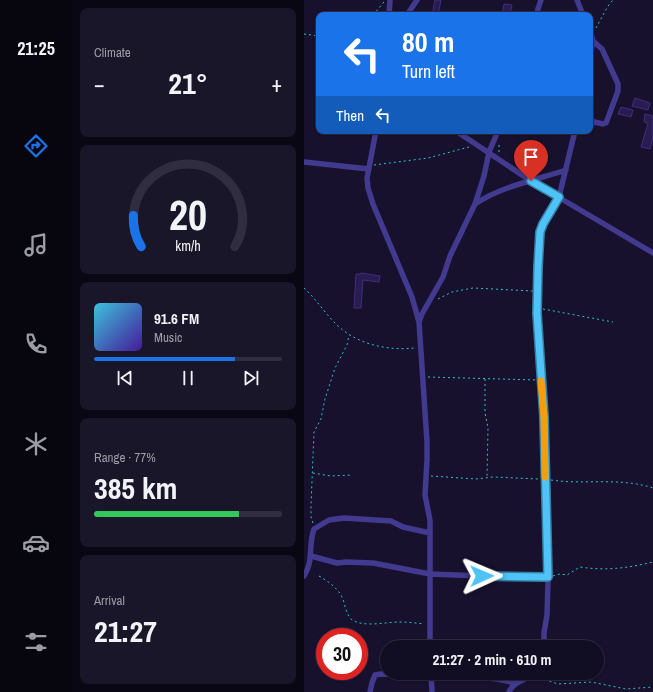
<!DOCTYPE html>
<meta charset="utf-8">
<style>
:root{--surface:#110d22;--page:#1a162a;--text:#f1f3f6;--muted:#9c9ca5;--line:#302d40;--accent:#1a73e8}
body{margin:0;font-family:"Archivo Narrow",sans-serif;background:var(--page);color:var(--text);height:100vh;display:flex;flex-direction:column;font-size:15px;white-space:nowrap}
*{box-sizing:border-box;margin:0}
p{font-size:13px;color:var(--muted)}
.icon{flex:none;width:22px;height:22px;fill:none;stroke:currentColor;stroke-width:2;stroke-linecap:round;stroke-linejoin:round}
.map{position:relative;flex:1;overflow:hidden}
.panel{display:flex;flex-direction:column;gap:8px;padding:8px;background:#090713;width:232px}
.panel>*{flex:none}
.banner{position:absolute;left:12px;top:12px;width:277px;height:122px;border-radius:8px;box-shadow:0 1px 3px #0004,0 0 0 1px var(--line);background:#1a73e8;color:#fff;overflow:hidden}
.speed{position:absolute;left:12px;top:628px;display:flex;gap:8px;font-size:20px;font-weight:700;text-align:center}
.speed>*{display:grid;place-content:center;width:52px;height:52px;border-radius:50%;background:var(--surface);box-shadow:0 1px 3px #0004,0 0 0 1px var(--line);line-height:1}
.speed .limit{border:6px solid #d22;background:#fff;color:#111}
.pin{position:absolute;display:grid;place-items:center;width:34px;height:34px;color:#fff;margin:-41px -17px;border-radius:50% 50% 50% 0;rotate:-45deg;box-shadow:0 0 4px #0007}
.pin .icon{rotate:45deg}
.me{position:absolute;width:44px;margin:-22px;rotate:89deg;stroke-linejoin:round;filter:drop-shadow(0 0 3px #0008)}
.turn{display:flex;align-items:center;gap:14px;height:84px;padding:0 20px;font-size:18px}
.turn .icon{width:52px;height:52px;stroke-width:2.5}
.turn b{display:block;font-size:28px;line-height:34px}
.then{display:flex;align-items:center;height:38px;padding:0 20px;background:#0003;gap:8px;font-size:15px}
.big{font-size:30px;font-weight:800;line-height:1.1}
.panel .card{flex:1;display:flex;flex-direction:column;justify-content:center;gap:6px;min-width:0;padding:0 14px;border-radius:8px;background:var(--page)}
.panel .dial{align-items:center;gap:0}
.dial svg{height:104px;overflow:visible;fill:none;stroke:var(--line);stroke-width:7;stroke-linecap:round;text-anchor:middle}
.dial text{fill:var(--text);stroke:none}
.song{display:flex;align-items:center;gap:12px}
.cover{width:48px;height:48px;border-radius:6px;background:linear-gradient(135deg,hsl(190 70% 55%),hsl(260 70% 35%))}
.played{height:4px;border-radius:2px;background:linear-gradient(90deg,var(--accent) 75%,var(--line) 75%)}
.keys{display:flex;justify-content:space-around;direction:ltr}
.heat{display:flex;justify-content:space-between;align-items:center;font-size:22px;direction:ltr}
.charge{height:6px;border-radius:3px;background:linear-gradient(90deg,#34c759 77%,var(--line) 0)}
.trip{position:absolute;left:76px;top:640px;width:224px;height:40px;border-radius:20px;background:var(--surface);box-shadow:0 1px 3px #0004,0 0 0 1px var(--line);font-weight:800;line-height:40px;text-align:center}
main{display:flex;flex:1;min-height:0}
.tab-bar{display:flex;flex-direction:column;width:72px;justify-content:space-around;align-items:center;background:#07050e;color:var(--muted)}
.tab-bar .icon{width:28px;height:28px}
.tab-bar .active{color:var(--accent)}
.tab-bar b{font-size:18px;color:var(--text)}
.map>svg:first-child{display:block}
.building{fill:#291c50;stroke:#402d7d}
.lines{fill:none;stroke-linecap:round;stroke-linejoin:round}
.path{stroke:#2bc5c3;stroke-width:1;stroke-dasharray:2 3;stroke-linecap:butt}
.minor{stroke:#413a8f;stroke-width:5.5}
.route-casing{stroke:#337fa1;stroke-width:10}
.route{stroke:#4fc3f7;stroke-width:7}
.slow{stroke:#f59e0b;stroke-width:7}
</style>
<main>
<nav class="tab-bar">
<b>21:25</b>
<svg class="icon active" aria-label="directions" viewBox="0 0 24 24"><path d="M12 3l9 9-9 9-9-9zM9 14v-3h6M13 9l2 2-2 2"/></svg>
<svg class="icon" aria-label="music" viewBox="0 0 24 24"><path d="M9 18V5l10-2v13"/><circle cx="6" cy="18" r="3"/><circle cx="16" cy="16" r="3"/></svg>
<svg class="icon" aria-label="phone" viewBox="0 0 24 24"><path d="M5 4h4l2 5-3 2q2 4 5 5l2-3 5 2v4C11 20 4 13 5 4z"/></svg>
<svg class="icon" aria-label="climate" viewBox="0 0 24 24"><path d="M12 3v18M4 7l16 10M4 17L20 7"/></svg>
<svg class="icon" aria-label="car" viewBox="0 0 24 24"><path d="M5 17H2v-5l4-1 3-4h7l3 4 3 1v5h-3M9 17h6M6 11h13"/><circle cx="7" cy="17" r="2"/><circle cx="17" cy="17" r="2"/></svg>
<svg class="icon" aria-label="filters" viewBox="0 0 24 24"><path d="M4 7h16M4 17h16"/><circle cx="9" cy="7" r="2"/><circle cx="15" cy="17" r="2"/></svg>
</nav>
<section class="panel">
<div class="card"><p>Climate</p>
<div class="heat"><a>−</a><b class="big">21°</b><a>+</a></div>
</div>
<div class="card dial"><svg viewBox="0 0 100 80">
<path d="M14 69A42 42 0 1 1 86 69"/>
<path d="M14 69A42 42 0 0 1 8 45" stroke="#1a73e8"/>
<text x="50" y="56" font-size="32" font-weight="700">20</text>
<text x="50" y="72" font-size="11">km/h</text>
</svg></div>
<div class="card">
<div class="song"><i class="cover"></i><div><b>91.6 FM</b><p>Music</p></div></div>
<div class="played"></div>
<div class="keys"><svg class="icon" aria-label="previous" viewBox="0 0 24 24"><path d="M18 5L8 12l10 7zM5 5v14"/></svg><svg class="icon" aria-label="pause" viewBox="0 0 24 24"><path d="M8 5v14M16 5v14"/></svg><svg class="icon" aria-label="next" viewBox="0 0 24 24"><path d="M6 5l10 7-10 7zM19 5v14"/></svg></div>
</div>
<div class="card"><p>Range · 77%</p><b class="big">385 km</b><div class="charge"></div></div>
<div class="card"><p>Arrival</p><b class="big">21:27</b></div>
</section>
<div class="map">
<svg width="349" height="692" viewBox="0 0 349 692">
<rect width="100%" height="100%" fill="#17112e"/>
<path class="building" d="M131,0H137L134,15H128Z
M200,4L208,5L206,15H198Z
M331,98L346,103L344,110L328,106Z
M317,107L329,110L327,117L314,114Z
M341,114L349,116V137L346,149L337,147L344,123L340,122Z
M57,273L76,276L75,282L59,280L57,308H50L52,274H57Z"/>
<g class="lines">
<path class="path" d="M69,15L80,2
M292,28L304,6L309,0
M0,34L15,36
M195,152V143
M70,165L124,158L165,147
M0,288C12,299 20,312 31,323C51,344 83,351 110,348
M134,299L148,292L169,288L229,291
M239,309L309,322
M124,377L233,380
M181,379V413L184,428L183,477
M9,473L27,476L48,475
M127,476L172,479L189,477L235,479
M247,480C281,485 316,477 349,488
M9,523L7,517V506L10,432L17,419L21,399L31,368L43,345L45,335
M15,576C25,582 34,588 39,599C41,606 42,613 47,619C58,628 82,622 95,622C104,622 112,623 120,624
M249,576L256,574L263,575L276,567C302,571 324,568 349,562
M236,678L254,684L287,682L322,689L349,687"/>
<path class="minor" d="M273,0L279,15
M85,15L86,0
M103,15L113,0
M232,15L237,0
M286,30L289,41L286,59
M286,121L299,124L302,123L314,91V84L298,49L289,41
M72,131L63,178L64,188L69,204L108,297L115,322
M152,131L227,181L349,253
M0,162L65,169
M171,204C198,186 232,180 262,170
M7,556L33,563L42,562L69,563L126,574L178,576L244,577
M0,576C10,561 4,545 10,529L25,520L40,518L87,521L99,527L126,533
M126,647V520L121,495L123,460V442L115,322L118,314L139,277L146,256L171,204L180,176L185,152L194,131
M240,647V633L243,615L244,583L240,417L233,313L234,267L236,232L244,215L255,197L271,131
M127,673L128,692
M66,692L68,683L71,675L77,674L164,676L193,679L212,683
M205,692C210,681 222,680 232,673"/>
</g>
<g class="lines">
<g class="route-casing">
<path id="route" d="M178,576L244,577L240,417L233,313L234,267L236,232L239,224L255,197L227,181"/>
</g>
<use href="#route" class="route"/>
<path class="slow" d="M237,381L240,417L241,477"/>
</g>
</svg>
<div class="speed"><div class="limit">30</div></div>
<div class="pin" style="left:227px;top:181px;background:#d93025"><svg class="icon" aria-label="arrive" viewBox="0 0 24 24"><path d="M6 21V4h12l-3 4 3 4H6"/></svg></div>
<svg class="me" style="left:178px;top:576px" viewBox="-20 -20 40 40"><path d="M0-17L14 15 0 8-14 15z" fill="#4fc3f7" stroke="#fff" stroke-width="4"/></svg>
<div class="trip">21:27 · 2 min · 610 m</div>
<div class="banner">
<div class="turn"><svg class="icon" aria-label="left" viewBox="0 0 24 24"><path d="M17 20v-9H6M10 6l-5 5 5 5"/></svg><div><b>80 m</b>Turn left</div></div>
<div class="then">Then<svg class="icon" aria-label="left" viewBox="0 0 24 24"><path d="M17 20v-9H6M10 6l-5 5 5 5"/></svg></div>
</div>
</div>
</main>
